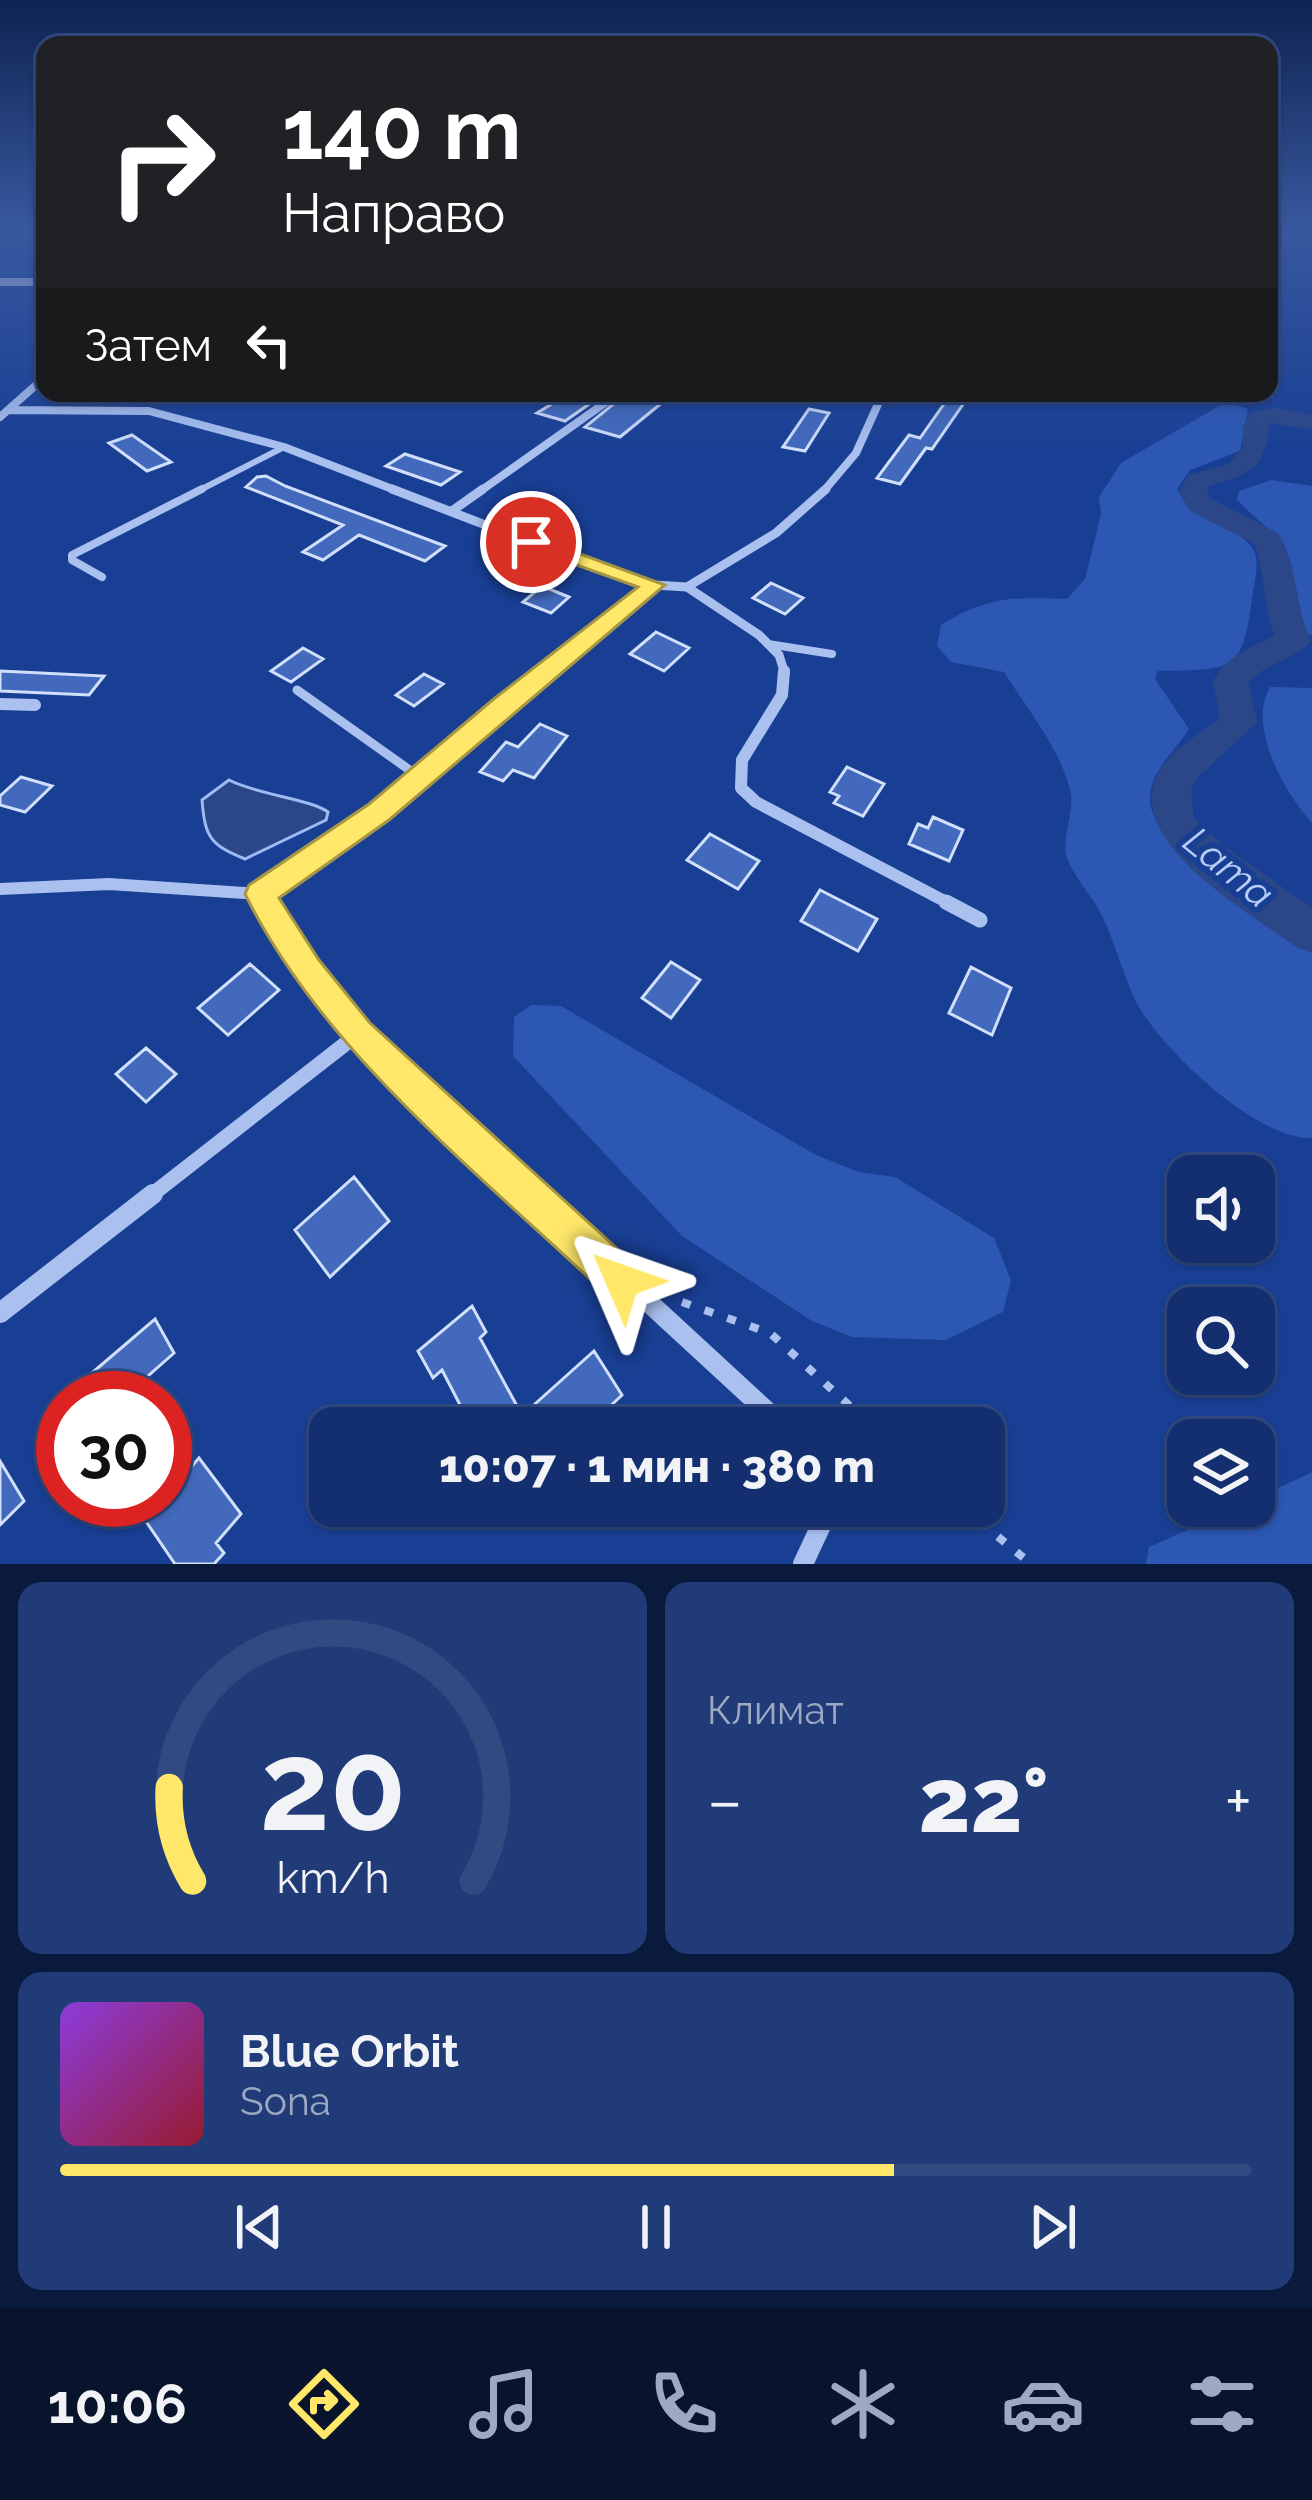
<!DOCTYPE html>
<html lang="ru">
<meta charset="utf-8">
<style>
:root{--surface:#132f6f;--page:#203b77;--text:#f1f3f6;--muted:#9da9c3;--line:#324a82;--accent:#ffe769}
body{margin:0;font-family:Raleway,sans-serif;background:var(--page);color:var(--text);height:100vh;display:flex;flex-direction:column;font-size:45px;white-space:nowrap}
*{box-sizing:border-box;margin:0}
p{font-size:39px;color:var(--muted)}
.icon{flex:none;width:66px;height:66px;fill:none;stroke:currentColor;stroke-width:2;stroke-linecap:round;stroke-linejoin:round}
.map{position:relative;height:1564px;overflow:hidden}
.details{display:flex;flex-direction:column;gap:18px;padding:18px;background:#0a1a3d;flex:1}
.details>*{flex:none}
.hud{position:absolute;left:36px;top:36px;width:1242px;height:366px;border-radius:24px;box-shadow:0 3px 9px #0004,0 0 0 3px var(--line);background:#202124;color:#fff;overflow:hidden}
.tools{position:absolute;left:1167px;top:1155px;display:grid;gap:24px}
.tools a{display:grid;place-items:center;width:108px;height:108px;border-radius:24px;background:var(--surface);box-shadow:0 3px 9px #0004,0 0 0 3px var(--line);font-size:60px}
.speed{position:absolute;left:36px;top:1371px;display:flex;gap:24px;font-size:60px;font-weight:700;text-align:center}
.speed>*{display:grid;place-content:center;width:156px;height:156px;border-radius:50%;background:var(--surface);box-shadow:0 3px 9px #0004,0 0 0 3px var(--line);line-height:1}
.speed .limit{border:18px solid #d22;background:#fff;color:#111}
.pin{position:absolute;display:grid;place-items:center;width:102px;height:102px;color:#fff;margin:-51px;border:6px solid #fff;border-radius:50%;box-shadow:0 3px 12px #0007}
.me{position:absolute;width:132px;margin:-66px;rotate:313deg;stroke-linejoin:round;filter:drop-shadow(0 0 9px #0008)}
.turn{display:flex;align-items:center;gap:42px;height:252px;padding:0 48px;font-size:54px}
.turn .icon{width:156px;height:156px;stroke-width:2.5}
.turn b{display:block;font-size:84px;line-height:102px}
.then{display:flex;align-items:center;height:114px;padding:0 48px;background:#0003;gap:24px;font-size:45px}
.big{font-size:90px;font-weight:800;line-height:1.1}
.details .tile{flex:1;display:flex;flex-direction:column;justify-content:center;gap:18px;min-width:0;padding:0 42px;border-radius:24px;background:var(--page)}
.details .dial{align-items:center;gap:0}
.dial svg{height:312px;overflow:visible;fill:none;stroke:var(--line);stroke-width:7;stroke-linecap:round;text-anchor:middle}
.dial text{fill:var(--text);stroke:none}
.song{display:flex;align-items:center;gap:36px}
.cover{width:144px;height:144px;border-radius:18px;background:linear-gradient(135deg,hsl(270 70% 55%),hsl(350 70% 35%))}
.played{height:12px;border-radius:6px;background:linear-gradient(90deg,var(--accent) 70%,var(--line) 70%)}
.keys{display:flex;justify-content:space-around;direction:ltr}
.heat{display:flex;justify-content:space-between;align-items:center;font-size:66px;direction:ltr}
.details .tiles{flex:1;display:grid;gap:18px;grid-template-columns:1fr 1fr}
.tile:last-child{grid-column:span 2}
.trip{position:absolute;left:309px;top:1407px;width:696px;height:120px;border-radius:24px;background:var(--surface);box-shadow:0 3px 9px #0004,0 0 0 3px var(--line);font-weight:800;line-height:120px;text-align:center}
.menu{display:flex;height:192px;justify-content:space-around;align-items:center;background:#08132c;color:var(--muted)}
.menu .icon{width:84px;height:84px}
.menu .active{color:var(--accent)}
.menu b{font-size:54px;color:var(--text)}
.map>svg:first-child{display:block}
.green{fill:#2c58b3}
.water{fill:#2c4787;stroke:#9dbaf2;stroke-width:3}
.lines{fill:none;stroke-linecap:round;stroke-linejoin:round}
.river{fill:#2c4787;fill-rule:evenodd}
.building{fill:#4269bc;stroke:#d1dffb;stroke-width:3}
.path-far1{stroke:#aac1f0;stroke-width:3;stroke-dasharray:3 4.5;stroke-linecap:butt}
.path{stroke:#aac1f0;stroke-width:8;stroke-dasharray:9 15;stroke-linecap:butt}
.lane-far2{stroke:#aac1f0;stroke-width:6}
.lane-far1{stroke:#aac1f0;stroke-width:8}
.lane{stroke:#aac1f0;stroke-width:9}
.street-far4{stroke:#aac1f0;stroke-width:8}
.street-far3{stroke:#aac1f0;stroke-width:9}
.street-far2{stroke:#aac1f0;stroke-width:12}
.street-far1{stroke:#aac1f0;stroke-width:15}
.street{stroke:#aac1f0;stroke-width:20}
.primary{fill:#f3f6ff;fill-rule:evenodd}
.route{fill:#ffe769;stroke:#a69644;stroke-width:3}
.labels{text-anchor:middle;stroke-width:12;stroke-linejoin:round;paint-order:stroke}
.water-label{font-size:39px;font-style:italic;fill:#b7ccf7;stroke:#193f94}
</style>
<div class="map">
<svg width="1312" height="1564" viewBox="0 0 1312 1564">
<rect width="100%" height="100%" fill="#193f94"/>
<path class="green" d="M1226,402L1248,409L1240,451L1190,470L1177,489C1193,519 1231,521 1251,546C1261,558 1255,578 1253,592C1242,674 1236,669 1158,671L1155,679L1189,729C1175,752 1149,771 1150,801C1151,846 1274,925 1312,947V1138C1257,1141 1159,1047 1135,1000C1122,972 1115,941 1101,914C1092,896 1074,877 1067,858C1061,839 1074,814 1071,794C1063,753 1026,707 1004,672L951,662L937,646L941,625C988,596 1015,597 1067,599L1085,579L1101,514L1099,497L1121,463Z
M1271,480L1312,486V636C1282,622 1295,577 1283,549C1275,530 1250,516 1237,499L1239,491Z
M1270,687L1312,688V823C1284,792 1247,727 1270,687Z
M531,1005L561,1006L814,1154L858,1172L895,1177L994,1238L1011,1280L1003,1312L946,1340L852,1337L812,1321L682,1236L513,1056L514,1017Z
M1312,1472V1564H1146L1149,1547L1242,1506H1254V1500Z"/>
<path class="water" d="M229,780C258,795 311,799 328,812L326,820L245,859C210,845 205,837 202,800Z"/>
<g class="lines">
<path class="river" d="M1274,408L1312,415V429L1269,423C1266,468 1251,474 1209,486L1207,493L1211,499L1278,533C1299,567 1294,605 1311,641C1295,661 1265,662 1248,683L1257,722L1196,779L1191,791L1194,818L1223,845L1312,908V953L1296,947C1247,910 1102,831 1169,758C1183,743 1204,731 1220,718L1213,681C1229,655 1248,648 1275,636C1263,606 1265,576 1255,544L1190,511L1179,493L1188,475L1228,464L1243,447V426L1250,413Z"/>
</g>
<path class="building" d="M570,393H605L565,421L537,413Z
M627,393H674L620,437L585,427Z
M951,394L964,403L932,449L926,448L900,484L877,478L909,435L920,438Z
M809,409L829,413L805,451L783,447Z
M132,435L171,462L147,471L109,443Z
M405,454L460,472L441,485L386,466Z
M266,476L285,486L445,546L425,561L359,535L323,560L303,552L343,525L246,487L257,477Z
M771,583L803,598L785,614L753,598Z
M542,586L569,597L551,613L523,602Z
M656,632L689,648L664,671L630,654Z
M303,648L323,659L291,682L271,671Z
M0,671L104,676L89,695L0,691Z
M424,674L443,684L414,706L396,695Z
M540,724L567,736L534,778L513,770L503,781L480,772L506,742L518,747Z
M847,767L884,784L863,816L834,803L839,796L830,792Z
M21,777L52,786L25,812L0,805V796Z
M933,817L963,830L949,861L909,844L918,824L928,828Z
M710,834L759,861L738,889L687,860Z
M820,890L877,919L858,951L801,921Z
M671,962L700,980L671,1018L642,998Z
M250,964L279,990L228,1035L198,1008Z
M971,967L1011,988L992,1035L949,1013Z
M146,1048L176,1074L146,1102L116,1074Z
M354,1177L389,1221L330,1277L295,1230Z
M472,1306L486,1332L480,1338L517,1406L492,1428H472L442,1370L433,1378L418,1351Z
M155,1319L174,1353L123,1398H86L79,1384Z
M594,1351L622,1395L587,1428H534L526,1412Z
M199,1458L241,1514L216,1543L224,1553L214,1564H175L145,1520Z
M0,1461L24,1501L0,1525Z"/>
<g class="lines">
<path class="path-far1" d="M1269,237H1283L1285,231"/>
<path class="path" d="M682,1302L770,1333L874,1428
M961,1506L1031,1564"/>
<path class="lane-far2" d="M196,492L284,447"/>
<path class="lane-far1" d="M102,577L72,560V555L202,489
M768,644L832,654"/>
<path class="lane" d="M297,690L418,776"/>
<path class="street-far4" d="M9,410L149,411L284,447L400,492
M0,417L45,377
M479,492L619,393
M823,492L856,453L883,393"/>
<path class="street-far3" d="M392,489L571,558L654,585L687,587L759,635L779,655L785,674
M452,511L483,489
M687,587L776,533L826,489
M541,674L654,585"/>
<path class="street-far2" d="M784,671L782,695L742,760L741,788L756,802L952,905
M0,704L35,705
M0,889L109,884L260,894
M260,894L267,905
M260,894L379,812L544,671"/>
<path class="street-far1" d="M265,902L307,970L358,1034L534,1197
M946,902L980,920
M149,1197L358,1034"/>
<path class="street" d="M531,1194L785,1428
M0,1313L153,1194
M803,1564L824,1519L823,1506"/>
<path class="primary" d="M0,278H45V286H0Z"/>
</g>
<linearGradient id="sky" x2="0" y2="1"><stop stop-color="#0e2351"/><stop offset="0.51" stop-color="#38589f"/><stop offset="1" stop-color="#38589f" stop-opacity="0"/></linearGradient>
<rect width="1312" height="450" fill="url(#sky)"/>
<path class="route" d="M531,536L665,585L389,820L279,898L319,960L370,1023L636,1266L642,1281L636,1295L622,1301L607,1295C481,1175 323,1052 245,894L249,885L369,804L495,698L638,587L524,546L521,542Z"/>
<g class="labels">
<g class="water-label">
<text transform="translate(1229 867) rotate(39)" y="14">Lama</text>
</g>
</g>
</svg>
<div class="tools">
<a><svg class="icon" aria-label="sound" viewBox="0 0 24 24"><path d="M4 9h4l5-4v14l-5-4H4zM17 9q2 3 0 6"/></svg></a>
<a><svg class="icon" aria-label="search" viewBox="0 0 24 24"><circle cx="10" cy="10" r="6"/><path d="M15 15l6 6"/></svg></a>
<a><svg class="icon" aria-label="layers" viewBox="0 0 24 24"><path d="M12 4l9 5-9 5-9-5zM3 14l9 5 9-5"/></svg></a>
</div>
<div class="speed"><div class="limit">30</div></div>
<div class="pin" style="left:531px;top:542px;background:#d93025"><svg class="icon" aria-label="arrive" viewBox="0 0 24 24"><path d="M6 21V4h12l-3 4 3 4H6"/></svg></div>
<svg class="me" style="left:622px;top:1281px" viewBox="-20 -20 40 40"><path d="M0-17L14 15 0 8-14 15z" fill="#ffe769" stroke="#fff" stroke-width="4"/></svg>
<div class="trip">10:07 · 1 мин · 380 m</div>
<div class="hud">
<div class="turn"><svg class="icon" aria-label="right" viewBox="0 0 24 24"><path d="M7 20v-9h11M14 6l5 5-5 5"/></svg><div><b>140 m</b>Направо</div></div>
<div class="then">Затем<svg class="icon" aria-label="left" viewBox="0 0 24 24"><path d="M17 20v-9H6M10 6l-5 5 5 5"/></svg></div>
</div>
</div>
<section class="details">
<div class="tiles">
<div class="tile dial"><svg viewBox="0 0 100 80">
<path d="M14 69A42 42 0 1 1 86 69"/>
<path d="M14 69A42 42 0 0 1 8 45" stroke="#ffe769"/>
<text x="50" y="56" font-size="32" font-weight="700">20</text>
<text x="50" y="72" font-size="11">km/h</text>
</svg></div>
<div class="tile"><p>Климат</p>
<div class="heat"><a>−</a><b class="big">22°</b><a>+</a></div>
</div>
<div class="tile">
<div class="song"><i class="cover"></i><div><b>Blue Orbit</b><p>Sona</p></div></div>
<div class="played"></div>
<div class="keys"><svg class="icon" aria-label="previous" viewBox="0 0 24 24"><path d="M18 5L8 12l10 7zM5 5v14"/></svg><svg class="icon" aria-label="pause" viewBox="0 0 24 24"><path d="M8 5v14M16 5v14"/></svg><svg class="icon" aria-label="next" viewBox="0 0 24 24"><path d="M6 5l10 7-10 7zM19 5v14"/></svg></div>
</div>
</div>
</section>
<nav class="menu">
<b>10:06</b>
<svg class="icon active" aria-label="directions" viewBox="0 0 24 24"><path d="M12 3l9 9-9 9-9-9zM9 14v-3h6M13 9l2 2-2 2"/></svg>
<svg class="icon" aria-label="music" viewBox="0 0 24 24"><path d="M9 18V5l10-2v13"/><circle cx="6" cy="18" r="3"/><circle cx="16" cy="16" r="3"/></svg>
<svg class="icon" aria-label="phone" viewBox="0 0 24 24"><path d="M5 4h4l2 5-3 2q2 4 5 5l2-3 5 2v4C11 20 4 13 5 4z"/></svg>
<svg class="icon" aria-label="climate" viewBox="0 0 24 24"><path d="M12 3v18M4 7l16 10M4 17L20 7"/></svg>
<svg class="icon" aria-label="car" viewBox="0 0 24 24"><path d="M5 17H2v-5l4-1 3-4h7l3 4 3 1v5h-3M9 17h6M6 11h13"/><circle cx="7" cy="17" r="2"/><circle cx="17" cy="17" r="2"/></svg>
<svg class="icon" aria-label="filters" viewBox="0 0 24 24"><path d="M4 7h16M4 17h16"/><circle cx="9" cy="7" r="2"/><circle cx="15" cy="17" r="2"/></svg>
</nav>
